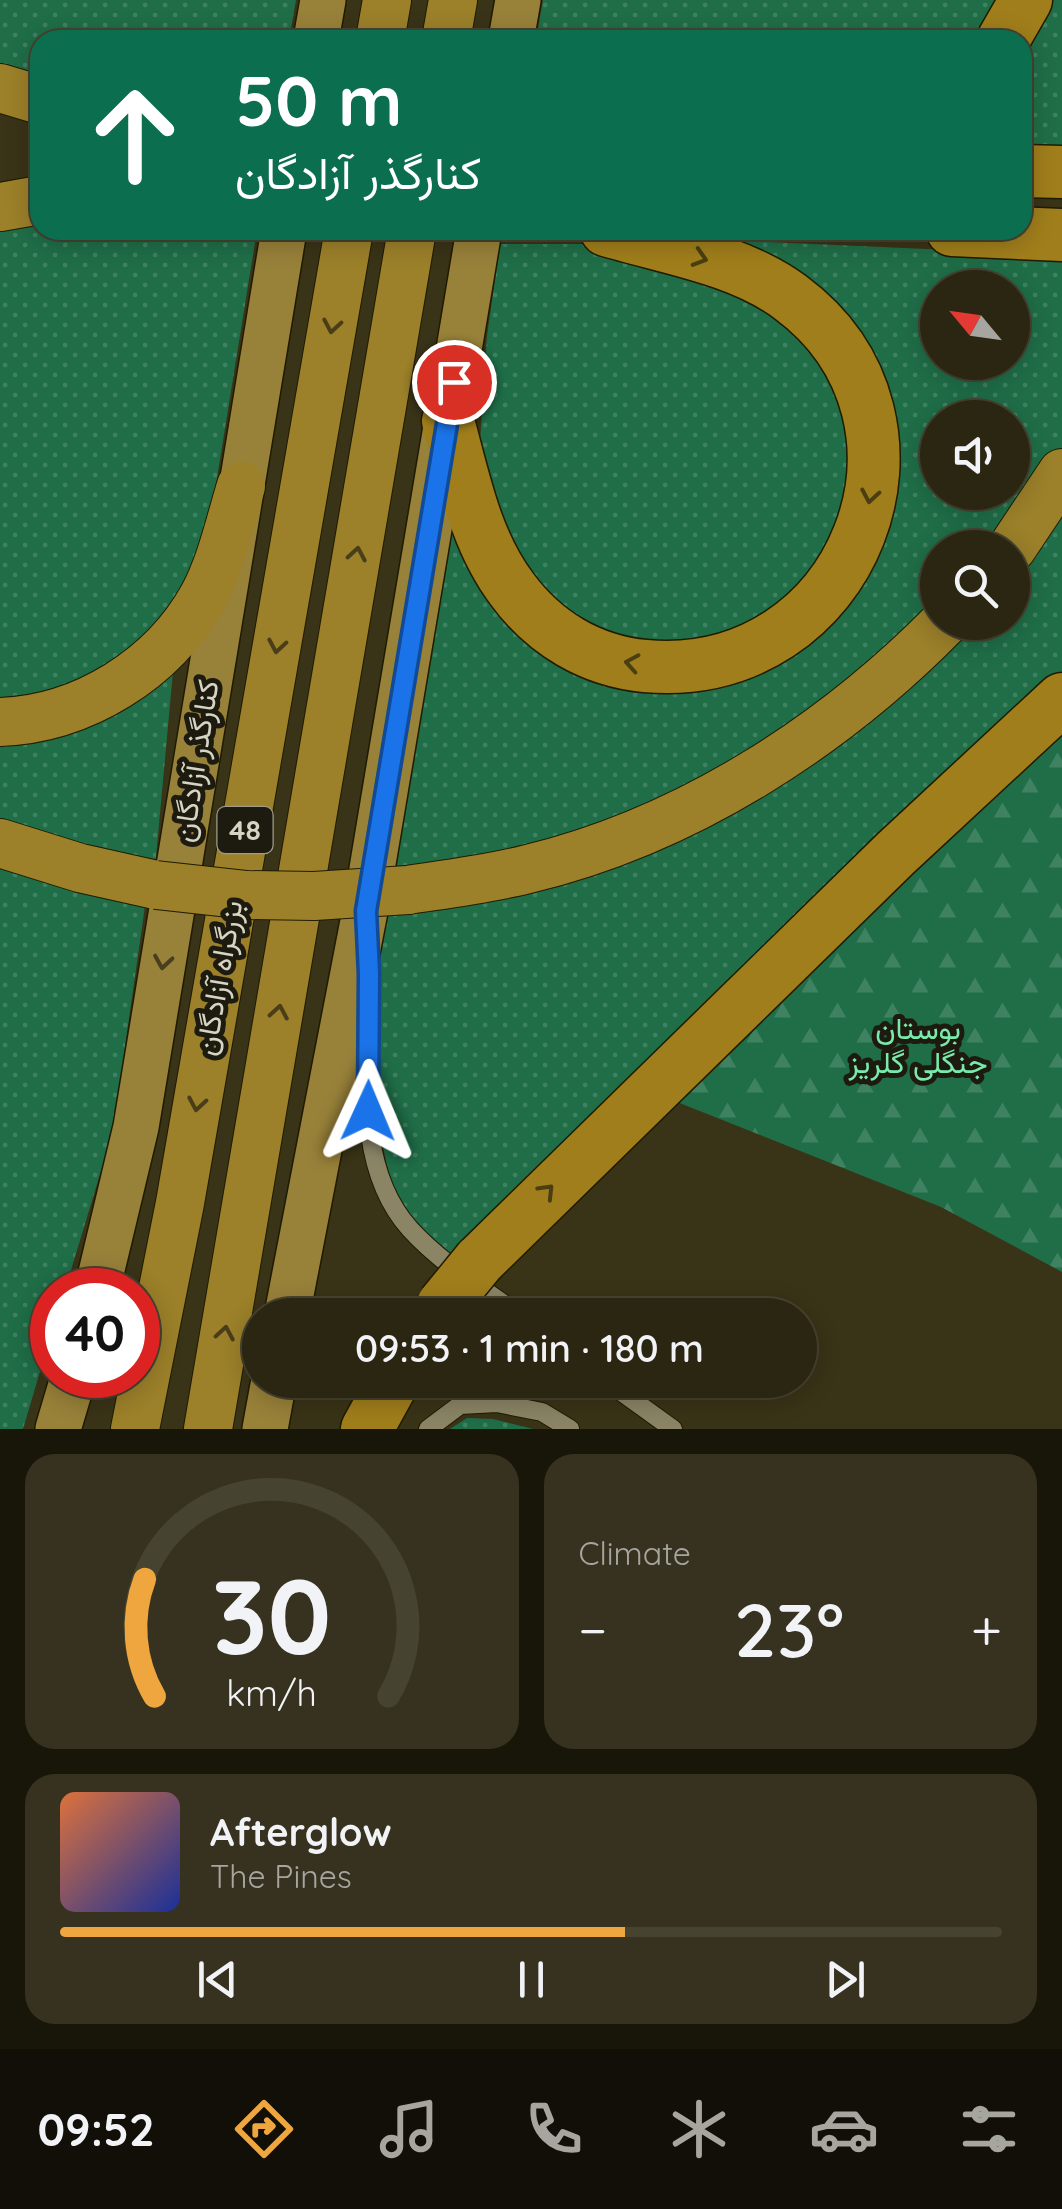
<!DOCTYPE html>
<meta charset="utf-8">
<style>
:root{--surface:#2b2611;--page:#37321f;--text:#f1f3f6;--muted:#a6a59f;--line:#474331;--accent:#f0a63e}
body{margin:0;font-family:Quicksand,Vazirmatn,sans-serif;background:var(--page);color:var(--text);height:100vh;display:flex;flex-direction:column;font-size:38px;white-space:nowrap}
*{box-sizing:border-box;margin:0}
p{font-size:32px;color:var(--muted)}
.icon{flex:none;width:55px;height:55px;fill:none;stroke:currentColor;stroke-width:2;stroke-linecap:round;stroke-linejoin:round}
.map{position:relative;height:1429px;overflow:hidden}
.sheet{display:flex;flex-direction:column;gap:25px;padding:25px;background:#181509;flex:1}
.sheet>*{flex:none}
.banner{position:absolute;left:30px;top:30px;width:1002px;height:210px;border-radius:30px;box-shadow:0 5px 25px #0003,0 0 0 2px var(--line);background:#0b6e4f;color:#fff;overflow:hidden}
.needle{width:65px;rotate:299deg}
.controls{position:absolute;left:920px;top:270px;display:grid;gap:20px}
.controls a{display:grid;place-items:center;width:110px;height:110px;border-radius:50%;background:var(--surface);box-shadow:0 5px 25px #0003,0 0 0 2px var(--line);font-size:50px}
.speed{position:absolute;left:30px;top:1268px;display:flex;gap:20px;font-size:50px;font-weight:700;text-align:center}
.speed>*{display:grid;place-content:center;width:130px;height:130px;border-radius:50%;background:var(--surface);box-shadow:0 5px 25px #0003,0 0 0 2px var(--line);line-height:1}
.speed .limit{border:15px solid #d22;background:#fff;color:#111}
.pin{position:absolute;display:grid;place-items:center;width:85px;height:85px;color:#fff;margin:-42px;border:5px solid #fff;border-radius:50%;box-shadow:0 2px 10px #0007}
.me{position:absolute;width:110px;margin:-55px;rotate:1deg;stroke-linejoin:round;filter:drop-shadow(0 0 8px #0008)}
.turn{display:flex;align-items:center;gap:35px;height:210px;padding:0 40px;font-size:45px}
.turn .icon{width:130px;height:130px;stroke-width:2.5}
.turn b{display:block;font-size:70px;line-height:85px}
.big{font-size:75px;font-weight:600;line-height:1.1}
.sheet .widget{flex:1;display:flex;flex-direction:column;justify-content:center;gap:15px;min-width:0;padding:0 35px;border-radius:30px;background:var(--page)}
.sheet .dial{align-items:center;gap:0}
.dial svg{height:260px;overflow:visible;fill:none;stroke:var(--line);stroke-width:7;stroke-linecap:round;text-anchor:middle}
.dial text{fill:var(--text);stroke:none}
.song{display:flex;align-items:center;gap:30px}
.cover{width:120px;height:120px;border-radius:15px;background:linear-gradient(135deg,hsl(20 70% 55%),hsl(230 70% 35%))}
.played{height:10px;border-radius:5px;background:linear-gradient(90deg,var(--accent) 60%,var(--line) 60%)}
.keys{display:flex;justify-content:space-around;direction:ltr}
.heat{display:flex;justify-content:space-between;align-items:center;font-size:55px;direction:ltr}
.sheet .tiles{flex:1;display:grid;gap:25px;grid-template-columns:1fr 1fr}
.widget:last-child{grid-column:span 2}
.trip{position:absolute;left:242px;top:1298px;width:575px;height:100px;border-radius:50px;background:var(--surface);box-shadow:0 5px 25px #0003,0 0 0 2px var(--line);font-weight:600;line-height:100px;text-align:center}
.menu{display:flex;height:160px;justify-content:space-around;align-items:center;background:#110f07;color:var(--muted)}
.menu .icon{width:70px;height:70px}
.menu .on{color:var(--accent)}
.menu b{font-size:45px;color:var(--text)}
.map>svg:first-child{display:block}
.grass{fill:url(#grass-dots);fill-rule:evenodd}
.forest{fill:url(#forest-firs)}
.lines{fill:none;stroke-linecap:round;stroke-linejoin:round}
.tertiary-casing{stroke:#201b00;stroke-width:20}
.primary-casing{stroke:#201b00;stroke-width:48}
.trunk-casing{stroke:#201b00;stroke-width:50}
.motorway-casing{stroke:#201b00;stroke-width:55}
.tertiary{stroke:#8b8566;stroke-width:18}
.primary{stroke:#988139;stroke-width:45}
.trunk{stroke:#9c802a;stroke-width:48}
.motorway{stroke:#a07e1b;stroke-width:52}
.trunk-bridge-casing{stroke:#201b00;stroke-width:50;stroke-linecap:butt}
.motorway-bridge-casing{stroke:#201b00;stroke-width:55;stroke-linecap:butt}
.trunk-bridge{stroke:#9c802a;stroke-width:48}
.motorway-bridge{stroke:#a07e1b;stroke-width:52}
.oneway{stroke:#4b3e13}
.oneway2{stroke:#493e18}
.oneway3{stroke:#483f1e}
.route-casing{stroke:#114b97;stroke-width:25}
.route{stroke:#1a73e8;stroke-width:18}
.labels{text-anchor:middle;stroke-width:10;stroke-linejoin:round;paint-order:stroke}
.shield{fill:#1d1b0f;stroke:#9f9c8e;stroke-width:2.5}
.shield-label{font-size:28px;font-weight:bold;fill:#d7d4c4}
.street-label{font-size:30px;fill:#d7d4c4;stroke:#1d1b0f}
.park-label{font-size:30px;fill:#77eaac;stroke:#1d1b0f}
</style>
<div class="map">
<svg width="1062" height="1429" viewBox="0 0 1062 1429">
<defs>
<pattern id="grass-dots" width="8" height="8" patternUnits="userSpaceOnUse" patternTransform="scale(2.5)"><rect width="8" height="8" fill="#1f6e48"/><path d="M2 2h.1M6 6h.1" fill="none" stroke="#3f8261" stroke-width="1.8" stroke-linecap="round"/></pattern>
<pattern id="forest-firs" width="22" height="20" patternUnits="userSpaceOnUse" patternTransform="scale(2.5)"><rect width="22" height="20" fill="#1f6e48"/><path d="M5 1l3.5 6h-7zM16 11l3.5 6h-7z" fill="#3f8261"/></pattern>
</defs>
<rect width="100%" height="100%" fill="#393317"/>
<path class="grass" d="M0,0H296L289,40H40V89L0,76Z
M543,0H1012L983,40H536Z
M1046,0H1062V158L1023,156L1022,40Z
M40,220V230H257L201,577L129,664L0,708V223Z
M655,237L1062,255V451L994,547L938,548L937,613L838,703L595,836L379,881L449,510L635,681L851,584L858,356ZM938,288H1012V362H938ZM938,418H1012V492H938Z
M500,244H628L764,294L842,374L860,503L778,624L678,654L565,622L511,557L480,442L487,336Z
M1062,499V676L456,1266C438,1248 419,1232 405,1210C362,1142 380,988 382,907L590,864L965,623L1012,622L1013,572Z
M174,661L155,868L0,828V737Z
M0,855L145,906L113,1131L65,1290H52V1331L23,1429H0Z
M467,1418L493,1419L533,1429H450Z"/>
<path class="forest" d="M1062,722V1272L941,1207L667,1098Z"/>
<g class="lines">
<g class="tertiary-casing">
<path id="tertiary" d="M369,983C369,1063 352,1164 410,1229C441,1263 482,1288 519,1315
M605,1380L673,1429
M428,1429L460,1405L497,1403L542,1412L570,1429"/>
</g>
<g class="primary-casing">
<path id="primary" d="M316,40L323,0
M511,40L518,0
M97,1290L136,1127L284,230
M287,1315L365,911L479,230
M58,1429L74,1375
M265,1429L274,1380"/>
</g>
<g class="trunk-casing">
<path id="trunk" d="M380,40L387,0
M446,40L453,0
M0,88L40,100
M0,207L40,200
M1012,548L1062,473
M0,722C83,719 163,669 203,597C221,564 230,522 241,486
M0,843L80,868L156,885
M408,890C448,884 489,879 528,869C686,831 832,737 945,622
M135,1429L180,1203L349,230
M208,1429L412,230"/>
</g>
<g class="motorway-casing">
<path id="motorway" d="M1003,40L1026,0
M1022,171L1062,172
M952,230L1062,235
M448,421C464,479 475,540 512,589C544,633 591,661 645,666C854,685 958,421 790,297C739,259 666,248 606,230
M479,1261L895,854L1062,699
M367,1429L394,1380"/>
</g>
<use href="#tertiary" class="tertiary"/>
<use href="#primary" class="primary"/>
<use href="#trunk" class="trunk"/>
<use href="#motorway" class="motorway"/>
<g class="trunk-bridge-casing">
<path id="trunk-bridge" d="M156,885L247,895L314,896L408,890"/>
</g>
<g class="motorway-bridge-casing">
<path id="motorway-bridge" d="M443,1305L479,1261"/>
</g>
<use href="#trunk-bridge" class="trunk-bridge"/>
<use href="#motorway-bridge" class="motorway-bridge"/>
</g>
<defs><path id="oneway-chevron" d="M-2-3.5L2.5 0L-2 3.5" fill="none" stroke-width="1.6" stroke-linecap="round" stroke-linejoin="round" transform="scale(2.5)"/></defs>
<g class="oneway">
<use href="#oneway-chevron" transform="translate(700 258) rotate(17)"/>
<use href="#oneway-chevron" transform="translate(870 496) rotate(100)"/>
<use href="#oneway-chevron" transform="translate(632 663) rotate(-170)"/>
<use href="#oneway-chevron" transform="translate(547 1191) rotate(-46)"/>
</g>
<g class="oneway2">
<use href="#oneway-chevron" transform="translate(332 326) rotate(100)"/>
<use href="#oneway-chevron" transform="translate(357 554) rotate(-80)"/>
<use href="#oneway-chevron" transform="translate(277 646) rotate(100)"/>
<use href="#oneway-chevron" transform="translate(279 1012) rotate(-80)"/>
<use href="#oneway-chevron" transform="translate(197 1104) rotate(100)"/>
<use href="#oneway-chevron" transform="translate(225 1333) rotate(-80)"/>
</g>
<use class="oneway3" href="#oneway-chevron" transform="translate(163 962) rotate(99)"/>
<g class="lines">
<g class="route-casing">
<path id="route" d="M368,1111L369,974L366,911L454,382"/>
</g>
<use href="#route" class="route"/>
</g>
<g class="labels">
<rect class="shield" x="217.5" y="807" width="55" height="46" rx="8"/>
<g class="shield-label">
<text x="245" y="840">48</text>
</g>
<g class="street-label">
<text transform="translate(196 761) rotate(-81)" y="10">کنارگذر آزادگان</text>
<text transform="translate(219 978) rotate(-80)" y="10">بزرگراه آزادگان</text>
</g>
<g class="park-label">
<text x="918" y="1039">بوستان<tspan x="918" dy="34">جنگلی گلریز</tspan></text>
</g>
</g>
</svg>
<div class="controls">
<a><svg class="needle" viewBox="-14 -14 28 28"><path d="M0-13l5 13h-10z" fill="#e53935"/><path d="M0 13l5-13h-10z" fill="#a6a59f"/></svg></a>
<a><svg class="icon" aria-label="sound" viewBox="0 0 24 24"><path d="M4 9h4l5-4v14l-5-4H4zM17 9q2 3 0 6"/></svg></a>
<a><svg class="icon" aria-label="search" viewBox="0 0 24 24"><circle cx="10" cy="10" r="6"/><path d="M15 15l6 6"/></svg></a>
</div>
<div class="speed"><div class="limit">40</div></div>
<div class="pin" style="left:454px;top:382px;background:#d93025"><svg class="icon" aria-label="arrive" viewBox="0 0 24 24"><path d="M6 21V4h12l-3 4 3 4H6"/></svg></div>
<svg class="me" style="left:368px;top:1111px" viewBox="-20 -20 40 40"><path d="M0-17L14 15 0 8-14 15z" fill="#1a73e8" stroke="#fff" stroke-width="4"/></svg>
<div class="trip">09:53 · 1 min · 180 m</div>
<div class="banner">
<div class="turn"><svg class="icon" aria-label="ahead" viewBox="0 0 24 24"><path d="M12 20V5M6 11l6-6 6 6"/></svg><div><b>50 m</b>کنارگذر آزادگان</div></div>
</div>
</div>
<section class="sheet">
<div class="tiles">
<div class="widget dial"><svg viewBox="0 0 100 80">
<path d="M14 69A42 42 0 1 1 86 69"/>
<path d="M14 69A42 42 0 0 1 11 33" stroke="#f0a63e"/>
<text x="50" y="56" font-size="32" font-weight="700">30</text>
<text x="50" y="72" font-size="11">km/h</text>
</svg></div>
<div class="widget"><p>Climate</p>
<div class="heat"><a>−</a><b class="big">23°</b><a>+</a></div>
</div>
<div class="widget">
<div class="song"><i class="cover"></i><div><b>Afterglow</b><p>The Pines</p></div></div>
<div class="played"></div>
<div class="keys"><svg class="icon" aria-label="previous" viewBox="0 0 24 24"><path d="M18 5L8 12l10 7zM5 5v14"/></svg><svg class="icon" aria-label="pause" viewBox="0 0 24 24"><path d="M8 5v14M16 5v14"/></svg><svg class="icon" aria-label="next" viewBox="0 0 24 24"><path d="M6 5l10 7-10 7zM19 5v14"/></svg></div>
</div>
</div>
</section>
<nav class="menu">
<b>09:52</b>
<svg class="icon on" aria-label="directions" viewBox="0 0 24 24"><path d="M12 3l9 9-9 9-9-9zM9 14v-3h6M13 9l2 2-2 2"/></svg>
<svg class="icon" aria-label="music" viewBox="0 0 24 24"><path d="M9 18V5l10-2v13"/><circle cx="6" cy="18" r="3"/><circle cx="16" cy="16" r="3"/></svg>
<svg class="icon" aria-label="phone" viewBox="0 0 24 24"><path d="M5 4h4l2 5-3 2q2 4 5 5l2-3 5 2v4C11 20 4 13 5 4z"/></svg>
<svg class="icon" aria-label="climate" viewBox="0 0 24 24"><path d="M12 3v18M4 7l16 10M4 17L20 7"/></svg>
<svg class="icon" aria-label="car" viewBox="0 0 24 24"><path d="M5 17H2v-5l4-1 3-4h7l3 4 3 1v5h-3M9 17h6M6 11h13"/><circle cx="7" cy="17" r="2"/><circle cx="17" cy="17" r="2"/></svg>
<svg class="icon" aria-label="filters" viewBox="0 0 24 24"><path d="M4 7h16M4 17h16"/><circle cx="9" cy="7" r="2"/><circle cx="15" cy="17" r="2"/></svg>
</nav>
